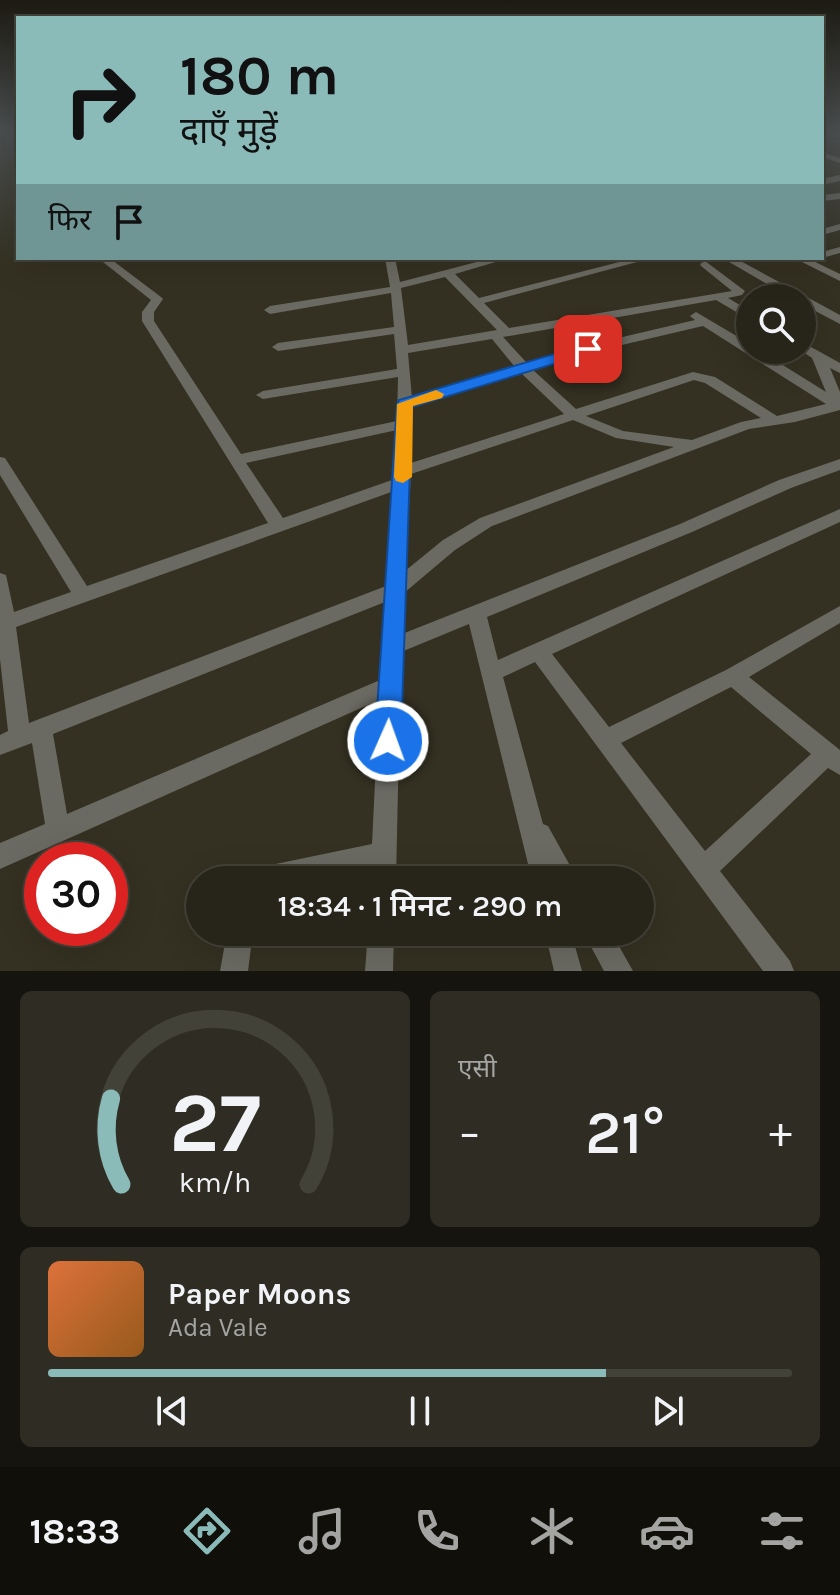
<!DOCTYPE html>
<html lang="hi">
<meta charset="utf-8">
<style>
:root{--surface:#27251a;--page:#2f2d23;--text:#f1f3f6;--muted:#a4a5a2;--line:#434239;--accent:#8bbbb9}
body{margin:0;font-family:Karla,"Noto Sans Devanagari",sans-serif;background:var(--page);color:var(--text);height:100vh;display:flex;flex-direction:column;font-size:30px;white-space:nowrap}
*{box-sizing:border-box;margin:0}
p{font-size:26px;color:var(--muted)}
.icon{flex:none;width:44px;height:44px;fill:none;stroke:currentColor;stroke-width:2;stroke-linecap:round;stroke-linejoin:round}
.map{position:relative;height:971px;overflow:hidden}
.panel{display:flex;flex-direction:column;gap:20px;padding:20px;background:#15140e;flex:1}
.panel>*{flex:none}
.banner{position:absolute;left:16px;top:16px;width:808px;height:244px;border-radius:0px;box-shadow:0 8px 32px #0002,0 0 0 2px var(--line);background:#8bbbb9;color:#111;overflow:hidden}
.controls{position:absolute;left:736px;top:284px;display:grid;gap:16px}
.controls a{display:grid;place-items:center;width:80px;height:80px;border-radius:50%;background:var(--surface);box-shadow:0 8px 32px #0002,0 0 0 2px var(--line);font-size:40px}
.speed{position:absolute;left:24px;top:842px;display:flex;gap:16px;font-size:40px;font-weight:700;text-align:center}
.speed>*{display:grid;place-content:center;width:104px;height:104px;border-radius:50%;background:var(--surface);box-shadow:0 8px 32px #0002,0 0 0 2px var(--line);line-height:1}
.speed .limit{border:12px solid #d22;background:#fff;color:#111}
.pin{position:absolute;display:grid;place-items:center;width:68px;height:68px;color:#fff;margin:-34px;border-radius:16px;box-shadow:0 4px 12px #0006}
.me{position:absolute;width:88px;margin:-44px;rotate:2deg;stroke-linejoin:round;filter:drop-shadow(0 0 6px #0008)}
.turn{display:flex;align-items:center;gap:28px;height:168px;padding:0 32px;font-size:36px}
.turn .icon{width:104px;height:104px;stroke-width:2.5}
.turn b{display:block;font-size:56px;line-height:68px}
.then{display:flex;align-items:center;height:76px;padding:0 32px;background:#0003;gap:16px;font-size:30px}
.big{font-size:60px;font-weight:600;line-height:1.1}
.panel .widget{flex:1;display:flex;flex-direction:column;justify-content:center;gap:12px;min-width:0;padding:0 28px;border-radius:12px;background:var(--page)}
.panel .dial{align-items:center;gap:0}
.dial svg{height:208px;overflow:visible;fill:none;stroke:var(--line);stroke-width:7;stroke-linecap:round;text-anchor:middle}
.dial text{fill:var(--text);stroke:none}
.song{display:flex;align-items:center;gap:24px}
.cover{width:96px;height:96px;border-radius:12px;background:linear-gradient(135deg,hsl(20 70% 55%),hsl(30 70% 35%))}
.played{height:8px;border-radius:4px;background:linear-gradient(90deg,var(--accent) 75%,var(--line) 75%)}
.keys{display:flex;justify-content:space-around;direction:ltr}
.heat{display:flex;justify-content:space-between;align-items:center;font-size:44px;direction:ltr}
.panel .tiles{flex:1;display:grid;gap:20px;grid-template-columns:1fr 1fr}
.widget:last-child{grid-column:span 2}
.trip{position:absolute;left:186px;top:866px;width:468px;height:80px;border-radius:40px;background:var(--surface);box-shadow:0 8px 32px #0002,0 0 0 2px var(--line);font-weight:600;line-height:80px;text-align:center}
.tab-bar{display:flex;height:128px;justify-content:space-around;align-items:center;background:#100f0a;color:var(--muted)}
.tab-bar .icon{width:56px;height:56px}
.tab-bar .current{color:var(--accent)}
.tab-bar b{font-size:36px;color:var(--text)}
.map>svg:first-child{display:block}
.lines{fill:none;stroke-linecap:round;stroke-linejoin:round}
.minor{fill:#6b6a62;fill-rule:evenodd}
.route{fill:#1a73e8;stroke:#114b97;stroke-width:2}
.slow{fill:#f59e0b}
</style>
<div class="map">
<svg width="840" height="971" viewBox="0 0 840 971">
<rect width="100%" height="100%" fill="#343122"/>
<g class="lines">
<path class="minor" d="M822,131L840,134V138L822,133Z
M822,152L840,158V163L822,157Z
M840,175V181L822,185V179Z
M840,193V199L822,201V195Z
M840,224V230L822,235V229Z
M840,247V253L822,258V252Z
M385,258H395L400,282L492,258H509L455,274L479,298L635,258H652L484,303L509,328L732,291L701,266L700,264L705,261L745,291L742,295L728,298L750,311V320L716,300L503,337L527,363L584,346L695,320L690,316L696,312L750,344V350H759L826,392L812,358L800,350H802V342L840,363V373L830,368L840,392V410L795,422L749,429L492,526L455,550L404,593L402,634L680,524L779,480L840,459V470L791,488L692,532L487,617L498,660L840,509V522L552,654L609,727L726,670L840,606V623L749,677L840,750V775L828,768L720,871L790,961L794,971H763L535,662L503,677L543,824L548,826L578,880H532L469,624L401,652L396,880H370L371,870L321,880H248L252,871L261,867L372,844L379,700L0,869V843L45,824L32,743L0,755V735L8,731L0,659V573L6,575L14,612L71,592L0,475V457L5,458L87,586L268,523L142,321V312L151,300L103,262L112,260L161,297L163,299L154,312V321L241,454L397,421L398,377L263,399L256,395L263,391L397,369L394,334L278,351L272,347L278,343L394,327L391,293L270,314L264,310L270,306L390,287ZM445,277L497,330L408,345L401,288ZM703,326L826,404L777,416L715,377L693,372L576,409L533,370L592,352ZM492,339L515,367L412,398L408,353ZM521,373L564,414L411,463L412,406ZM694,380L705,383L761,418L741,422L692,440L623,431L586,416ZM573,420L616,438L674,447L480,518L443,540L405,571L411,474ZM397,430L395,479L283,518L246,463ZM394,491L386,586L29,723L16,627ZM385,602L380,680L67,814L53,734ZM731,687L811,754L705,851L621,743Z
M735,258L840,315V324L802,304V298H791L724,259Z
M794,258H807L840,274V281Z
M227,932H253L248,971H220Z
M368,932H394L393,971H365Z
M545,932H571L582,971H554Z
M583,932H611L633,971H604Z"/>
</g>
<linearGradient id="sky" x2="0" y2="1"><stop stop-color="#1d1b13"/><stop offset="0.49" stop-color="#4a4e4f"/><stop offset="1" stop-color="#4a4e4f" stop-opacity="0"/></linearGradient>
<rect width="840" height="267" fill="url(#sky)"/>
<path class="route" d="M588,344L593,346V352L412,407L401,741L397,749L388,753L379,749L375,741L397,404L399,400Z"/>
<path class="slow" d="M436,390L444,394L442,398L413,406L412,477L403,483L396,481L394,477L397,404Z"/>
</svg>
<div class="controls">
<a><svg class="icon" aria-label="search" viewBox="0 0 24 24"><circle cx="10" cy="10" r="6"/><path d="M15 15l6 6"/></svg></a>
</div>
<div class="speed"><div class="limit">30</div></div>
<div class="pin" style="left:588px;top:349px;background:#d93025"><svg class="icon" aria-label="arrive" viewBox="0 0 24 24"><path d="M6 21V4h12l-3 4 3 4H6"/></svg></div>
<svg class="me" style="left:388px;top:741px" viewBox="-20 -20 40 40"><circle r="17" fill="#1a73e8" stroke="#fff" stroke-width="3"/><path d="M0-11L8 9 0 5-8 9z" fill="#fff"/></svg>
<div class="trip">18:34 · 1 मिनट · 290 m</div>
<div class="banner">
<div class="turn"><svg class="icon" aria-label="right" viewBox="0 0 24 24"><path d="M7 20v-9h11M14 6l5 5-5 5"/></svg><div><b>180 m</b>दाएँ मुड़ें</div></div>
<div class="then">फिर<svg class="icon" aria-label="arrive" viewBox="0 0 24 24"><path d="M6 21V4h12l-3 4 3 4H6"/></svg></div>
</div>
</div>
<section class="panel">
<div class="tiles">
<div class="widget dial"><svg viewBox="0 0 100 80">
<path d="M14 69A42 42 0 1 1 86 69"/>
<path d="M14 69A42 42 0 0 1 10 36" stroke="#8bbbb9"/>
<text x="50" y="56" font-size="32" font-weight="700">27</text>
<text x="50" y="72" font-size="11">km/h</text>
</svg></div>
<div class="widget"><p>एसी</p>
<div class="heat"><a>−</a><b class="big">21°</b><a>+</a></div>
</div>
<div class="widget">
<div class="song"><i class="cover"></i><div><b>Paper Moons</b><p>Ada Vale</p></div></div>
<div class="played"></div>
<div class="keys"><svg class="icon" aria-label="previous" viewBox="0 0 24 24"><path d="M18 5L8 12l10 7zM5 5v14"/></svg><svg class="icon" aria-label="pause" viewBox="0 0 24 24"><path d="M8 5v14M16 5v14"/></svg><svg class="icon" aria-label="next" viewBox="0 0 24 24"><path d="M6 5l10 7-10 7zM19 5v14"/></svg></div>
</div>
</div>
</section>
<nav class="tab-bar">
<b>18:33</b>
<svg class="icon current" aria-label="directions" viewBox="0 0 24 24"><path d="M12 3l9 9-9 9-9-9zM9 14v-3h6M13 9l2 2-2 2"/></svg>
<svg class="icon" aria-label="music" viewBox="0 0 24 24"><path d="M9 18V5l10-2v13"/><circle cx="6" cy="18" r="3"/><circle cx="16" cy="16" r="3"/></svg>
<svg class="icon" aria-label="phone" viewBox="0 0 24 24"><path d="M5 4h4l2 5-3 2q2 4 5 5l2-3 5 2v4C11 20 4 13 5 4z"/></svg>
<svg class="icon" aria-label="climate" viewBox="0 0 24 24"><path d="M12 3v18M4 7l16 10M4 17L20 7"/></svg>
<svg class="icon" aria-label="car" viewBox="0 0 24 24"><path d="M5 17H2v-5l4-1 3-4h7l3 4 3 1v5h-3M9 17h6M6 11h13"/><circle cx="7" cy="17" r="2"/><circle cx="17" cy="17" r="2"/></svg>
<svg class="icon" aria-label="filters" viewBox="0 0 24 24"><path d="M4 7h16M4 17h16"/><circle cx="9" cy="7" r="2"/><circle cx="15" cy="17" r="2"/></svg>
</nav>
